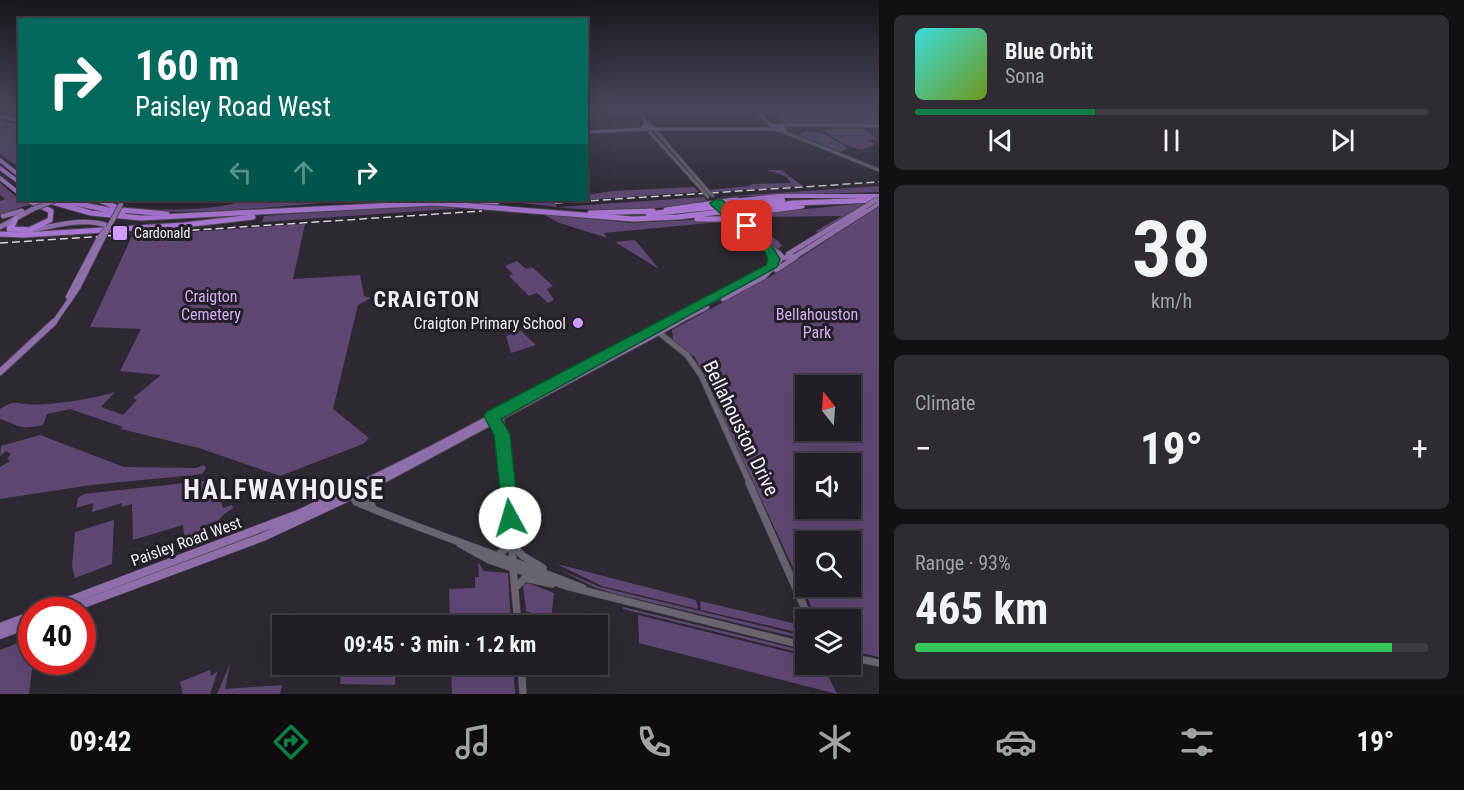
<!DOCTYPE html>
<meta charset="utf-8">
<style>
:root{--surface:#221e26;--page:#2e2b32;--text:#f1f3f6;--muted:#a2a2a7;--line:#3f3c43;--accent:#0b8043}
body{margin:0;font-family:"Roboto Condensed",sans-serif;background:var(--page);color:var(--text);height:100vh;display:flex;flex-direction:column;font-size:22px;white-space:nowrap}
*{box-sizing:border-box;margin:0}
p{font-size:20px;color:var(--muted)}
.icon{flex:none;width:33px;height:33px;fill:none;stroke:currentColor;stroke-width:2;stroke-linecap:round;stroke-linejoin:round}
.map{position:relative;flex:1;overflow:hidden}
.drawer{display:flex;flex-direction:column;gap:15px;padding:15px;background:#131015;width:585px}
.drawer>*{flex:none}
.hud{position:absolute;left:18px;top:18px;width:570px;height:183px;border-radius:0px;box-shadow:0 6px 24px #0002,0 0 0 2px var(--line);background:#00695c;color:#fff;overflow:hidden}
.needle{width:39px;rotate:343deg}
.buttons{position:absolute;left:795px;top:375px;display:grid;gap:12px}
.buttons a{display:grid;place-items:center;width:66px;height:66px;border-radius:0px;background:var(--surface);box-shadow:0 6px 24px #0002,0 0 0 2px var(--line);font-size:30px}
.speed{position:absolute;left:18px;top:597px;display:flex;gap:12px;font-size:30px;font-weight:700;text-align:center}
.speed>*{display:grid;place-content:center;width:78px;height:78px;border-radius:50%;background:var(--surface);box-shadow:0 6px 24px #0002,0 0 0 2px var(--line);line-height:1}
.speed .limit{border:9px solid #d22;background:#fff;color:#111}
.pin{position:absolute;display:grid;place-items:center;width:51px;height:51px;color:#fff;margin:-26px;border-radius:12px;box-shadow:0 3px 9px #0006}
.me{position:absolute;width:66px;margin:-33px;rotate:354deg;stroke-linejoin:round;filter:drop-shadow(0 0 4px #0008)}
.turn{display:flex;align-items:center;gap:21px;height:126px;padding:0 18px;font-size:27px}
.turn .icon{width:78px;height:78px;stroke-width:2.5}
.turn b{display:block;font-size:42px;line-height:51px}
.lanes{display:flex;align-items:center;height:57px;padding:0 18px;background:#0003;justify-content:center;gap:30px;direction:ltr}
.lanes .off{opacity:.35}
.big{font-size:45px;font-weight:700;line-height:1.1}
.drawer .tile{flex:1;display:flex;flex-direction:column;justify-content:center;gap:9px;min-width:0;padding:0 21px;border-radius:9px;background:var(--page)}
.drawer .dial{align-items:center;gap:0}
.dial b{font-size:78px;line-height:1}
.song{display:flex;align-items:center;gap:18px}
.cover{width:72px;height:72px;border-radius:9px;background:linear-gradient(135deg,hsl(180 70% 55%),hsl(80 70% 35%))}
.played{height:6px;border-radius:3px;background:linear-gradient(90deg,var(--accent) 35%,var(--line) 35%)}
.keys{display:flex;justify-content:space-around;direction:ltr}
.heat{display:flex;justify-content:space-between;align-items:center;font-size:33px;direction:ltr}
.charge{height:9px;border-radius:4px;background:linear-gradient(90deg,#34c759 93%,var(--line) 0)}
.trip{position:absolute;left:272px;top:615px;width:336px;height:60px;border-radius:0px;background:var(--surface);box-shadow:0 6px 24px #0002,0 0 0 2px var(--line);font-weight:700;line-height:60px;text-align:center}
.menu{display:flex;height:96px;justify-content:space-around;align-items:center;background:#0e0c0f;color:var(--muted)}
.menu .icon{width:42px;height:42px}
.menu .current{color:var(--accent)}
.menu b{font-size:27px;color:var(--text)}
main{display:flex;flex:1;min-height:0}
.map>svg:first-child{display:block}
.green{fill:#5f4774;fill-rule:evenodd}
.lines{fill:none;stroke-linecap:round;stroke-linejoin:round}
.secondary-far3-casing{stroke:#4a464e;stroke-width:4}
.secondary-far2-casing{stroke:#4a464e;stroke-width:5}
.secondary-far1-casing{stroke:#4a464e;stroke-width:7}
.secondary-casing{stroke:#4a464e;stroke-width:8}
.primary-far3-casing{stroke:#4a464e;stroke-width:4}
.primary-far2-casing{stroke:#4a464e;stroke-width:6}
.primary-far1-casing{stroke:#4a464e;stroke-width:8}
.primary-casing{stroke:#4a464e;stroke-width:9}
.highway-far1-casing{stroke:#4a464e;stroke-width:4.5}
.highway-casing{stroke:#4a464e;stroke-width:7}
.secondary-far3{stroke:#6a6470;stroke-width:3}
.secondary-far2{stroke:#6a6470;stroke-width:4}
.secondary-far1{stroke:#6a6470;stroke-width:5}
.secondary{stroke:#6a6470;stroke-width:7}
.primary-far3{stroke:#8f6fab;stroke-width:3}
.primary-far2{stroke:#8f6fab;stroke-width:4.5}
.primary-far1{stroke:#8f6fab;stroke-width:6}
.primary{stroke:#8f6fab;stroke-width:8}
.highway-far1{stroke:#a876d2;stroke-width:4}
.highway{stroke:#a876d2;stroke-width:5}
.rail{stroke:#d6d3da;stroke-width:1.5;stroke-dasharray:8 4;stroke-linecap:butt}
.secondary-bridge-far1-casing{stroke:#4a464e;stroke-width:4;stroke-linecap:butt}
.secondary-bridge-casing{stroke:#4a464e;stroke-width:5;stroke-linecap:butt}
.primary-bridge-far1-casing{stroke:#4a464e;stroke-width:4;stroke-linecap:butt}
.primary-bridge-casing{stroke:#4a464e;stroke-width:6;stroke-linecap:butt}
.secondary-bridge-far1{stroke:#6a6470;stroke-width:3}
.secondary-bridge{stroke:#6a6470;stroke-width:4}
.primary-bridge-far1{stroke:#8f6fab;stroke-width:3}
.primary-bridge{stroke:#8f6fab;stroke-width:4.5}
.route{fill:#0b8043;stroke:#07532c;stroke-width:1.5}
.poi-dot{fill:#d09dfe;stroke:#231e28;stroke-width:2}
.labels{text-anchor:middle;stroke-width:6;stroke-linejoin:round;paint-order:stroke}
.far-poi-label{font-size:14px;fill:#f0edf4;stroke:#231e28;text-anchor:start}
.park-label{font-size:16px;fill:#d1adf3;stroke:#231e28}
.poi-label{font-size:16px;fill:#f0edf4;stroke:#231e28;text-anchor:end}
.street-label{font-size:16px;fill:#f0edf4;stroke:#231e28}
.near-street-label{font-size:20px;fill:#f0edf4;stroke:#231e28}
.district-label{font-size:22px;font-weight:bold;letter-spacing:1.5px;fill:#f0edf4;stroke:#231e28}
.near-district-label{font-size:27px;font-weight:bold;letter-spacing:1.5px;fill:#f0edf4;stroke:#231e28}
</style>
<main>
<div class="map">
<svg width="879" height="694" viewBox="0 0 879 694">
<rect width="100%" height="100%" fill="#2d2832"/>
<path class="green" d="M765,108H877L879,125H786Z
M0,121L19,124V167L0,154Z
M821,129H864L878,139L869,140L875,145L861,150L843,144Z
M807,131L825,134L848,148L841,152L801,136V133Z
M766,170H781L803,186L711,192L708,190L749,186L752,184L791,183L785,176Z
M0,183L20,200L32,204L0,214V201L5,199L0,195Z
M879,186V192L717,197Z
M694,187L699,192L555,202L557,207L494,200H586L587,195L612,191Z
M704,197L707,201C657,210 608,213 558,207Z
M247,200H359C282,205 200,218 123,208C163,210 208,212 247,200Z
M866,203L818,233L816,231L842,216L766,217L754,222C759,236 776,234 782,246L778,249L743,222L742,218L756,214Z
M407,205L480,207L262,222L264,216Z
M879,206V657L851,651L850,620L817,619L695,357L673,340L672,330L777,273ZM806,386H850V430H806ZM806,464H850V508H806ZM806,542H850V586H806Z
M543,214L631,223L710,219L731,221L604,233L607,238L557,222Z
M305,224L293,279L360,275L364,296L371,298L358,305L333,409L369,438L363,444L280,476L199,448L121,429L123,427L70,409L47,414L43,425C17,430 22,426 0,419V409C13,401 13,403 26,404C43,407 98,398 115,392L101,407L123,415L137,400L133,398L161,375L120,371L141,329L90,327L132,236Z
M635,240L659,269L615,242Z
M517,261L526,269L532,267L553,286L547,289L554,300L548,303L537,293L529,296L509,276L513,274L505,266Z
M521,331L536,345L511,353L506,336Z
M40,435L124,467L196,468L204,465L206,468L202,474L194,475L91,485L0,499V467L10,461L7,459L11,454L6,451L0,456L1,446Z
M204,481L212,489L217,488L223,508L232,505L233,508L223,515L212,529L185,540L183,525L133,540L132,504L122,507V503L92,512L93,503L76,508L78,498L84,494Z
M114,520L112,564L75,578L72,566L75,532Z
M478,562L484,571L508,573L511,625H450L449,589L475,588V577H479Z
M557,564L696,600L698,609L602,586Z
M558,569L600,587L803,636L804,639L612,593L594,587Z
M528,583L554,593L551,620L526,611L523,585Z
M700,601L796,624L805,628V634L701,610Z
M623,607L805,651V654L623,609Z
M638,615L805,656L806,664L823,665L837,694L639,643Z
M31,638L33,662L29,694H0V650Z
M230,664L225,689L282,685L280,694H217Z
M342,665H396L395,685L340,684Z
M451,665H513L515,694H452Z
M210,670L211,676L218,671L210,694H183L180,682Z"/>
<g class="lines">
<g class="secondary-far3-casing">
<path id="secondary-far3" d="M640,108L645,121L651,126
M754,108L771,126
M647,129L704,192
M654,129L709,192
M779,130L879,170"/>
</g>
<g class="secondary-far2-casing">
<path id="secondary-far2" d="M726,213L772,254
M730,213L779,253"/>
</g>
<g class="secondary-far1-casing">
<path id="secondary-far1" d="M657,331L687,355L701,375L750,484
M501,416L507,484"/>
</g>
<g class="secondary-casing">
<path id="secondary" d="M507,483L513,560
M749,483L810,620
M360,489L374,509
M352,494L356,502C431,534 508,558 583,588
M460,544L489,560L566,586L806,646
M512,544L523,556L543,568
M498,555L512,544
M513,568L518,626
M515,588L525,578L552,584
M850,657L879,663
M521,664L523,694"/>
</g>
<g class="primary-far3-casing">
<path id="primary-far3" d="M0,117L20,120
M645,125L655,129L643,127Z
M772,125L785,129L777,130Z
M779,125L879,126
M655,129H775
M586,132L646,129"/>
</g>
<g class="primary-far2-casing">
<path id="primary-far2" d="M3,216L22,211
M10,222L9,230L16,232C46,230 79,215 109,226
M0,227L33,209
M773,253H779L783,258H780Z
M788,254L865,207
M783,258L796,256L879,203
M776,270L796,257
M68,297L99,238
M723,299L764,277L782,258
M53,324L78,288L103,238
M666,324L735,289L771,267L773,256
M674,324L707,307"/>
</g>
<g class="primary-far1-casing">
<path id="primary-far1" d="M0,372L54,322
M360,484C465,435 565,375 668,322
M376,484L677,322"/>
</g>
<g class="primary-casing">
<path id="primary" d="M44,610L298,514L364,483
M67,610L263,537L379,483
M0,627L32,615
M0,635L32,623"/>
</g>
<g class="highway-far1-casing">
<path id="highway-far1" d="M0,160L20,176
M0,168L20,183
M0,178L20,194
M28,200L31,202
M45,200L51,202
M59,200L67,202
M100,200L102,202
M468,200L492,202
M722,202L779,196H879
M767,202L783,200
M833,202L879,200"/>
</g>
<g class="highway-casing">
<path id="highway" d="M45,200L91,213L141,218L434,203L633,219L678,217L794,203L875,200
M60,200L123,213
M100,200L122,210L167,214
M470,200L497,202
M718,202L737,200
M666,210L715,203
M590,213L653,211
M648,214L782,200
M697,219H725L740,225
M739,220L751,213L802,206
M9,228L29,230L50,220L51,211L28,200
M11,229L16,218
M0,234L23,235L184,225L253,217"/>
</g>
<use href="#secondary-far3" class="secondary-far3"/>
<use href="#secondary-far2" class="secondary-far2"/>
<use href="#secondary-far1" class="secondary-far1"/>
<use href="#secondary" class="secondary"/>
<use href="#primary-far3" class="primary-far3"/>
<use href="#primary-far2" class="primary-far2"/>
<use href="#primary-far1" class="primary-far1"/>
<use href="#primary" class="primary"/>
<use href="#highway-far1" class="highway-far1"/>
<use href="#highway" class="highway"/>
<path class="rail" d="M555,203L879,182
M0,243L482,211"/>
<g class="secondary-bridge-far1-casing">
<path id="secondary-bridge-far1" d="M704,192L708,197
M709,192L713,196"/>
</g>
<g class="secondary-bridge-casing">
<path id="secondary-bridge" d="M717,205L726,213
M721,205L730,213"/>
</g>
<g class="primary-bridge-far1-casing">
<path id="primary-bridge-far1" d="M52,202L56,200
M873,202L879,198"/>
</g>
<g class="primary-bridge-casing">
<path id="primary-bridge" d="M865,207L876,200
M33,209L56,200
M99,238L106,229
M103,238L121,204"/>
</g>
<use href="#secondary-bridge-far1" class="secondary-bridge-far1"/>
<use href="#secondary-bridge" class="secondary-bridge"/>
<use href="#primary-bridge-far1" class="primary-bridge-far1"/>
<use href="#primary-bridge" class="primary-bridge"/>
</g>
<linearGradient id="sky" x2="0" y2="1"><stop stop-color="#19161c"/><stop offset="0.53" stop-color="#46485a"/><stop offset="1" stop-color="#46485a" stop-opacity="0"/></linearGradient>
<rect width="879" height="205" fill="url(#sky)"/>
<path class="route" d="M715,200H722L750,224V228L773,248L780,259L777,267L501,419L510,434L519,518L517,524L510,526L504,524L494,435L484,416L486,412L766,265L768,259L765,252L711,205L710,203Z"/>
<g class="poi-dot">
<rect x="112" y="225" width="16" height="16" rx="3"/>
<circle cx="578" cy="323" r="6"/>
</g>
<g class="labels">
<g class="far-poi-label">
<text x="134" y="238">Cardonald</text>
</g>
<g class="park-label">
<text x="211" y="302">Craigton<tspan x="211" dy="18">Cemetery</tspan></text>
<text x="817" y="320">Bellahouston<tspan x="817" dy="18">Park</tspan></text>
</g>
<g class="poi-label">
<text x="566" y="329">Craigton Primary School</text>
</g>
<g class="street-label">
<text transform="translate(186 541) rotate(-20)" y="6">Paisley Road West</text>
</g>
<g class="near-street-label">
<text transform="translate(741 428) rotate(64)" y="7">Bellahouston Drive</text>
</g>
<g class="district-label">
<text x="427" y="307">CRAIGTON</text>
</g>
<g class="near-district-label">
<text x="284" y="499">HALFWAYHOUSE</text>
</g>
</g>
</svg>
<div class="buttons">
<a><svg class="needle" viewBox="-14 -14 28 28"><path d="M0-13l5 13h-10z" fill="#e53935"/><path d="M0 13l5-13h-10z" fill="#a2a2a7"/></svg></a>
<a><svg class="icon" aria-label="sound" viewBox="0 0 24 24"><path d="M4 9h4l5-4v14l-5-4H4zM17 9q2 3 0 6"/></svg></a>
<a><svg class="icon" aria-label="search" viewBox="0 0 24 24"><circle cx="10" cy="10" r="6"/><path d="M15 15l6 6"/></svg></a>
<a><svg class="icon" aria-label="layers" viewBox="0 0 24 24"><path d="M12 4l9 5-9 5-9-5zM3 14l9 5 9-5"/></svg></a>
</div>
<div class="speed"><div class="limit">40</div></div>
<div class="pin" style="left:747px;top:226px;background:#d93025"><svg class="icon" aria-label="arrive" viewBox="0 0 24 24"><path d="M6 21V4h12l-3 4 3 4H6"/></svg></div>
<svg class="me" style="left:510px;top:518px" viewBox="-20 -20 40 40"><circle r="19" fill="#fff"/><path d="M0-13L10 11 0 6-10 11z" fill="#0b8043"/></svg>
<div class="trip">09:45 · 3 min · 1.2 km</div>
<div class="hud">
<div class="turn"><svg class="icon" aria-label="right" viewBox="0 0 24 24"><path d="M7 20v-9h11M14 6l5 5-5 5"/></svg><div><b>160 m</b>Paisley Road West</div></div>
<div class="lanes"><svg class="icon off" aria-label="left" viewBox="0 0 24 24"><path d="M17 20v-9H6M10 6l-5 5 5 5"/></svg><svg class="icon off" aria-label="ahead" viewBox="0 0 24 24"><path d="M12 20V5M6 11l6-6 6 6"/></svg><svg class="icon" aria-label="right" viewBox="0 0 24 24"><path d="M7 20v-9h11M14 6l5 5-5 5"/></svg></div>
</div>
</div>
<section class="drawer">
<div class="tile">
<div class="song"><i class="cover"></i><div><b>Blue Orbit</b><p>Sona</p></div></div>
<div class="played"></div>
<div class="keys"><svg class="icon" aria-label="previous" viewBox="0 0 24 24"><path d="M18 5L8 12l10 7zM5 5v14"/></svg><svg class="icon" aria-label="pause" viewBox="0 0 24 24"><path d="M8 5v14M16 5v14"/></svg><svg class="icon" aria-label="next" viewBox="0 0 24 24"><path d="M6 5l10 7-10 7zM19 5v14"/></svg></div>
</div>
<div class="tile dial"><b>38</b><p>km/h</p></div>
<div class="tile"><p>Climate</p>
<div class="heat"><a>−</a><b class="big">19°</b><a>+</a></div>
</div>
<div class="tile"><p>Range · 93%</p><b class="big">465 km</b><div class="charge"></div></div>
</section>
</main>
<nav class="menu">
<b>09:42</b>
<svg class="icon current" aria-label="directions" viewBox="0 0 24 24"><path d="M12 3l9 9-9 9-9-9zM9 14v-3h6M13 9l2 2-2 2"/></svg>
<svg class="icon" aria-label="music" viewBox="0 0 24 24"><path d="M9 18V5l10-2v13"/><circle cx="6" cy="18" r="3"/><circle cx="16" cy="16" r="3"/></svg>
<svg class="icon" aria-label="phone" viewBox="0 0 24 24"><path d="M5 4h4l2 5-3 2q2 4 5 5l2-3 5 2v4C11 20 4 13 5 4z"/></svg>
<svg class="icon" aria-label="climate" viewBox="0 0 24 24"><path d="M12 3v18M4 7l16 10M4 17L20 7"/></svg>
<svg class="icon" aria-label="car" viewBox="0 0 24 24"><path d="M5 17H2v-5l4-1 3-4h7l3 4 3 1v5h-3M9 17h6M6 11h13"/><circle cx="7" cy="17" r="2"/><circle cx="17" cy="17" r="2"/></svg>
<svg class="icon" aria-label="filters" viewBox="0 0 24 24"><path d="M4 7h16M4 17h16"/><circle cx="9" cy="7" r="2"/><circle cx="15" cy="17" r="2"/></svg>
<b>19°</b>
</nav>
